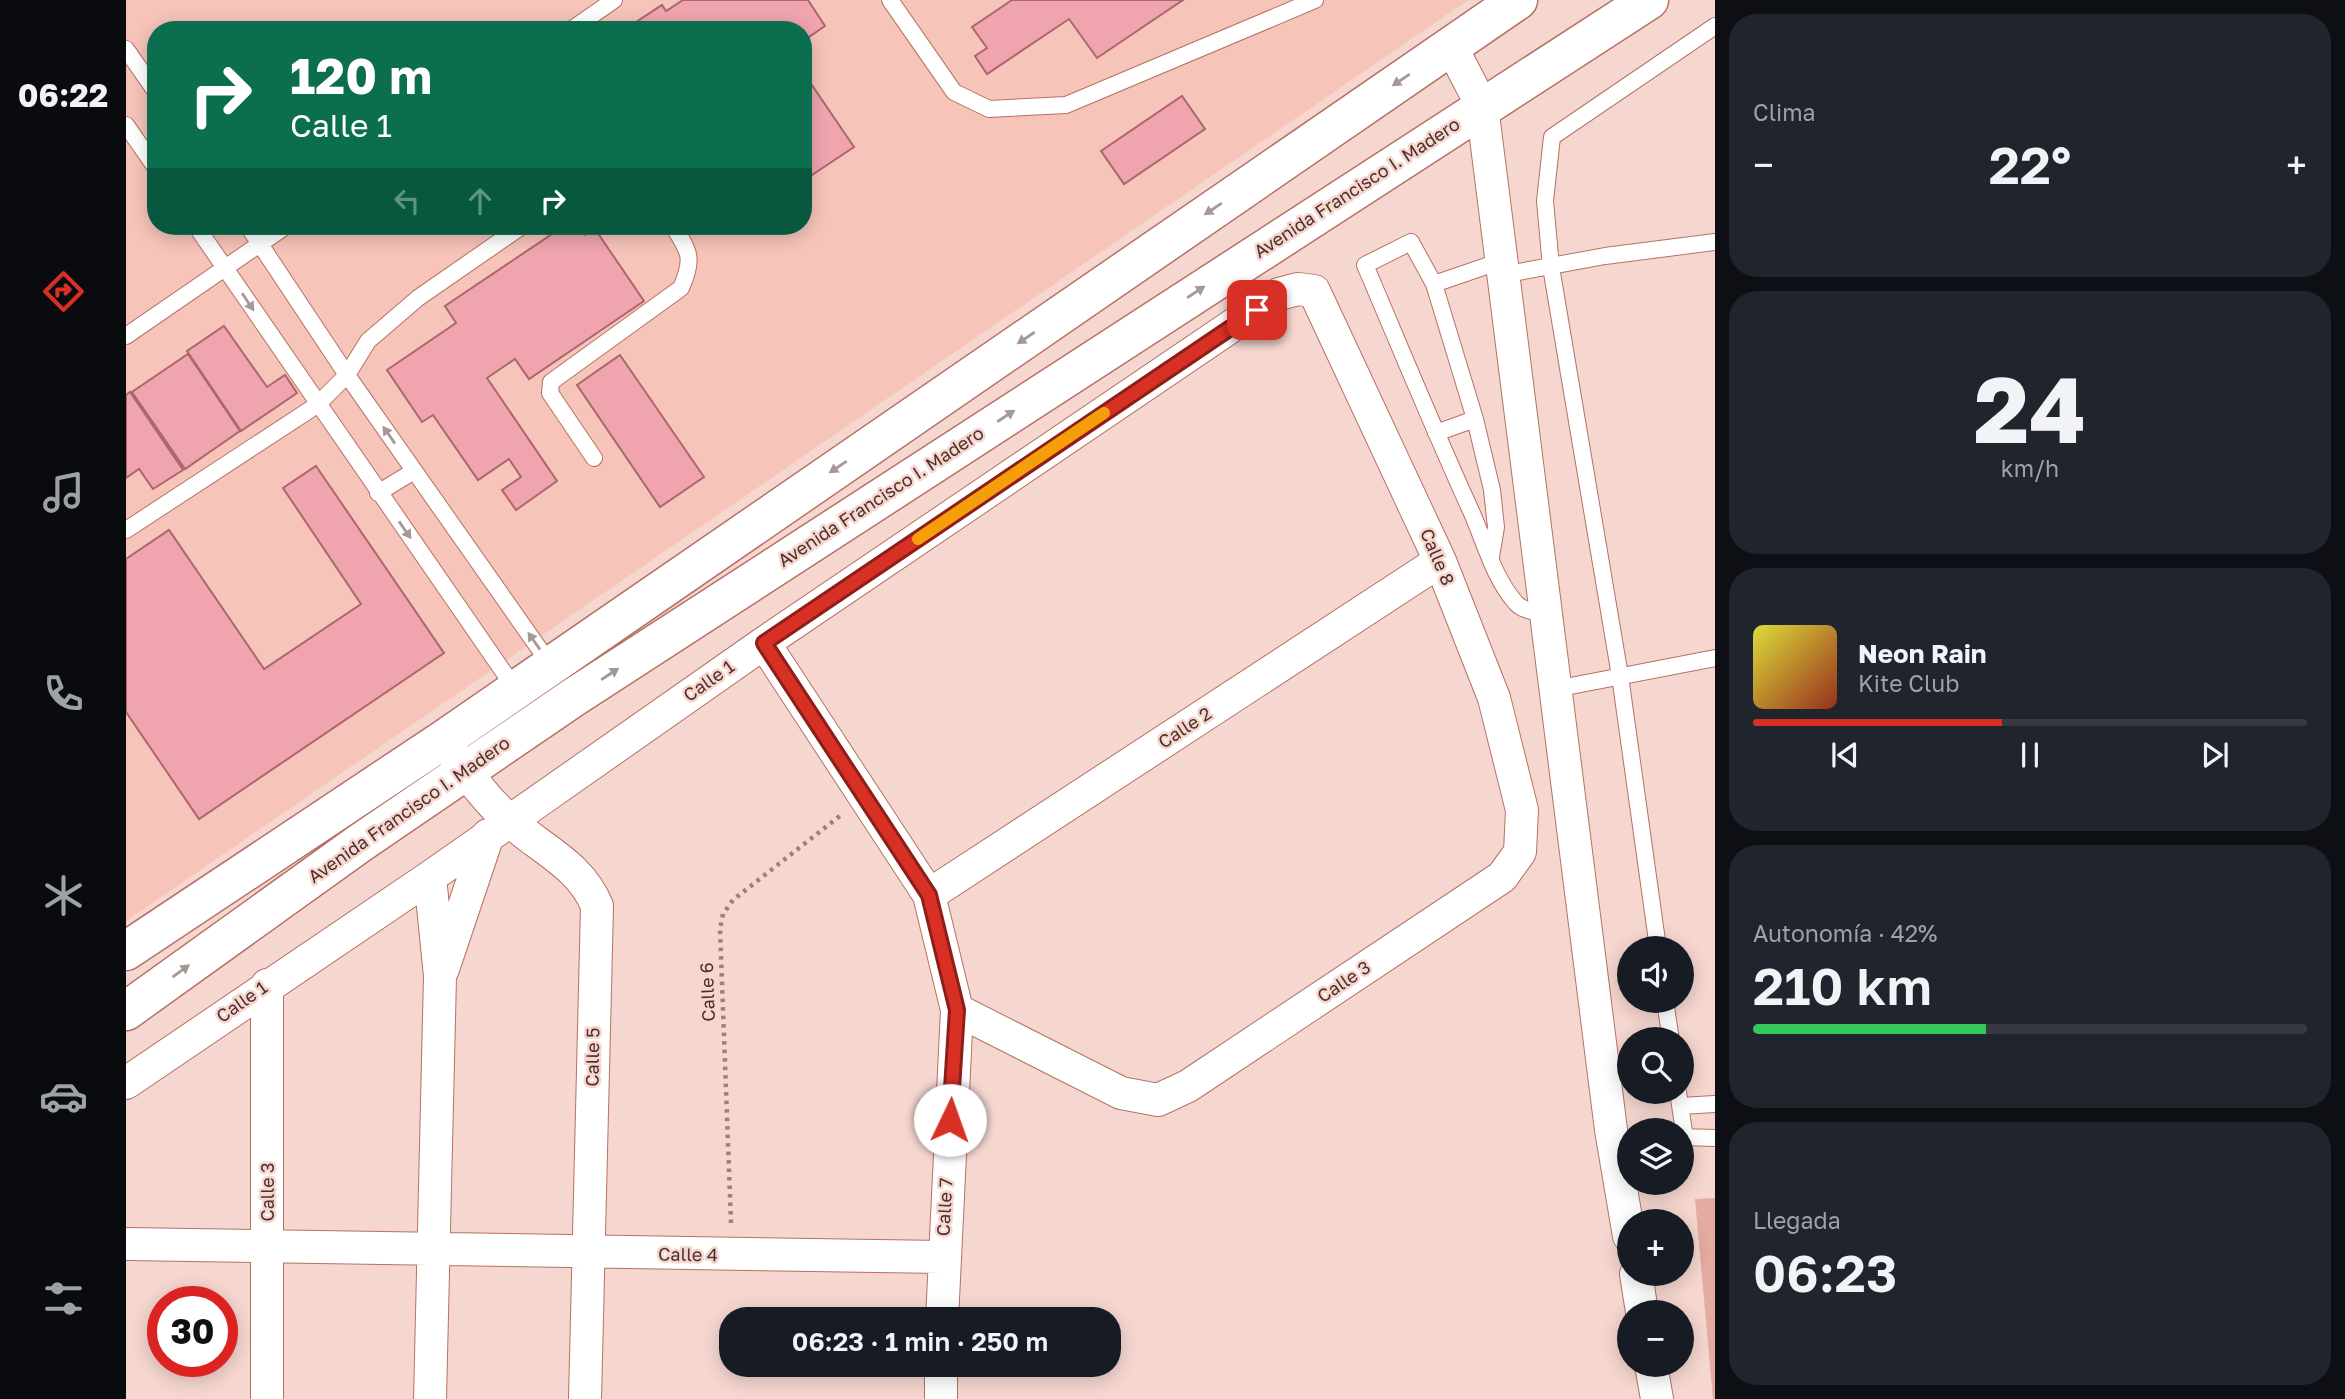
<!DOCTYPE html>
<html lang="es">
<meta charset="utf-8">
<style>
:root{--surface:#171b24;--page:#20242c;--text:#f1f3f6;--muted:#9ea1a6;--line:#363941;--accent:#d93025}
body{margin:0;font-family:"Golos Text",sans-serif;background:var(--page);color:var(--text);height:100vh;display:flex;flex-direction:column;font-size:26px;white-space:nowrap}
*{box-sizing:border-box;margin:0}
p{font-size:23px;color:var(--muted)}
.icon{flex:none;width:38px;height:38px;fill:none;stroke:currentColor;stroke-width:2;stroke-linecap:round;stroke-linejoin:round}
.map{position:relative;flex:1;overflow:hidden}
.drawer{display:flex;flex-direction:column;gap:14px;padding:14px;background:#0d0f14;width:630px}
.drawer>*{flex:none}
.banner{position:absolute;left:21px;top:21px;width:665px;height:214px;border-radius:28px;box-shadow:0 4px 18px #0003;background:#0b6e4f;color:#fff;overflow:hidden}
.buttons{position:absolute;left:1491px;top:936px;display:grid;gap:14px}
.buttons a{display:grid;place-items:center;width:77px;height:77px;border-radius:50%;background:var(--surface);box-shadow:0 4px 18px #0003;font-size:35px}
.speed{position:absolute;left:21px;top:1286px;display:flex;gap:14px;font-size:35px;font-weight:700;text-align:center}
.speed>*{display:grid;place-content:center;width:91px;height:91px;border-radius:50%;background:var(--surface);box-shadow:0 4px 18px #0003;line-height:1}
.speed .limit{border:10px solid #d22;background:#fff;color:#111}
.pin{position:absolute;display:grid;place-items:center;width:60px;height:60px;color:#fff;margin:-30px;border-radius:14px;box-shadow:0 4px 10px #0006}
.me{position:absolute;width:77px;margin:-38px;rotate:3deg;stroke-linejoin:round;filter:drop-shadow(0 0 5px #0008)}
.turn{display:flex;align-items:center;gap:24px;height:147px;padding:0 28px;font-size:32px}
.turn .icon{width:91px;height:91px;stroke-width:2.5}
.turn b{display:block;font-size:49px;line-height:60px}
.lanes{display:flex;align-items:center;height:66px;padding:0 28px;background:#0003;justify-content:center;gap:35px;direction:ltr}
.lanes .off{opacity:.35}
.big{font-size:52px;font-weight:600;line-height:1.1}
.drawer .card{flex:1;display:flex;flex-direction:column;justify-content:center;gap:10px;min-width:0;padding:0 24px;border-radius:28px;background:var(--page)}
.drawer .dial{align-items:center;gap:0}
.dial b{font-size:91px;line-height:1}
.song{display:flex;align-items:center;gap:21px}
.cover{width:84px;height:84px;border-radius:10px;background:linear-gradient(135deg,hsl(60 70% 55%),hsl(10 70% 35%))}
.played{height:7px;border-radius:4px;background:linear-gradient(90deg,var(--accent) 45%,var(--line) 45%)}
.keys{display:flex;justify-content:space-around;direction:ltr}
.heat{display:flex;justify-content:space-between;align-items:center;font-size:38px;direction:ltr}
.charge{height:10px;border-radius:5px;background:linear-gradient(90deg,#34c759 42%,var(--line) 0)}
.trip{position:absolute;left:593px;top:1307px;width:402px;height:70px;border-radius:28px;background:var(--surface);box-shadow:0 4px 18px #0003;font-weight:600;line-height:70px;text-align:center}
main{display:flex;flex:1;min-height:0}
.dock{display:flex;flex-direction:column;width:126px;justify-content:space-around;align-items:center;background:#090b0e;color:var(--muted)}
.dock .icon{width:49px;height:49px}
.dock .current{color:var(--accent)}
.dock b{font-size:32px;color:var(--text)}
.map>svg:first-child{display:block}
.built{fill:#f7c4ba;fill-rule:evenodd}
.green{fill:#e4aba0}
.building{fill:#f0a5ae;stroke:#ab666f;stroke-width:2}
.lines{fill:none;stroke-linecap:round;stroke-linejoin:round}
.lane-casing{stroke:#b67164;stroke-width:18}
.street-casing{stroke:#b67164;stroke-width:34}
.primary-casing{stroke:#b67164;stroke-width:41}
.path{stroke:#9e7f79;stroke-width:4.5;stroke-dasharray:3.5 5;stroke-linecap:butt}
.lane{stroke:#fff;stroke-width:16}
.street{stroke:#fff;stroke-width:32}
.primary{stroke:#fff;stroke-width:38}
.oneway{fill:#a69895}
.route-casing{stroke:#8d1f18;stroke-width:18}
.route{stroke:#d93025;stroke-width:12}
.slow{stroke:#f59e0b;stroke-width:12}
.labels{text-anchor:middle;stroke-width:5;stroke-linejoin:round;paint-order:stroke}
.street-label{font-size:18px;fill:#4e302b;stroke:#f6d7d0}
</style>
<main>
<nav class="dock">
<b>06:22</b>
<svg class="icon current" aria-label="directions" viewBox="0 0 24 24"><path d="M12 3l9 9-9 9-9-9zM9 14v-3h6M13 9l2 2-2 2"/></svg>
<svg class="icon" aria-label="music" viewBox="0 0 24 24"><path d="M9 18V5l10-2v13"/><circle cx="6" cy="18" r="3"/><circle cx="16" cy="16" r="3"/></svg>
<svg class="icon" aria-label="phone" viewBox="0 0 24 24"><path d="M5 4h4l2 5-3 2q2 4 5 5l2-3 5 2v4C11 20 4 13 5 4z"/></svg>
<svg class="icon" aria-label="climate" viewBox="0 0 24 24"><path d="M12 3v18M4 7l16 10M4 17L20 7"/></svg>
<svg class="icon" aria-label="car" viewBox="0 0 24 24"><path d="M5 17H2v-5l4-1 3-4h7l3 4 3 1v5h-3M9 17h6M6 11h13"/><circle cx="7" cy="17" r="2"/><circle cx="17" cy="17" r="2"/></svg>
<svg class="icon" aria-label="filters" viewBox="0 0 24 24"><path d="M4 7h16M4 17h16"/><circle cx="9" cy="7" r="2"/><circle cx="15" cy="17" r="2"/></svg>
</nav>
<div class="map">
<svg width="1589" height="1399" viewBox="0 0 1589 1399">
<rect width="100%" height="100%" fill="#f6d7d0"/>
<path class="built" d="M0,0H1342L0,921ZM30,30H677V226H30Z"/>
<path class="green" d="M1589,1198V1399H1587L1569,1199Z"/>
<path class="building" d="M557,0H682L699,26L677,41V30H498L536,5L540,11Z
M886,0H1057L971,58L943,19L861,74L849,56L861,48L846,27Z
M677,72L728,147L677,181Z
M1056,96L1079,129L998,184L975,151Z
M438,226H453L459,235L469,229L518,301L403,379L389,359L361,378L431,481L390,510L376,490L395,477L383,459L352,480L307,415L296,422L261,370L330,323L319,306Z
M98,326L141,387L159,375L171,393L115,431L61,351Z
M62,354L114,431L59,469L6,392Z
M494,355L578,477L534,507L451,385Z
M4,392L57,470L27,489L13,469L0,478V395Z
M190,466L318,653L73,819L0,712V559L43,530L138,669L235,604L157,488Z"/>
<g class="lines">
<g class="lane-casing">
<path id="lane" d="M764,0L828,92L863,109L940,105L1189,0
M445,30L488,0
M0,49L30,92
M0,125L30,168
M70,226L390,690
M122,226L221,375L426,667
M1376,275L1479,256L1589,242
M1308,284L1375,261
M0,336L160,226
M1310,433L1349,419
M468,458L424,393L425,382L555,288C568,259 564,252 547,226
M252,493L288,471
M0,530L191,405L221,375L242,341L292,298L396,226
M1365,557L1370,527L1366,490L1349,419L1308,284L1285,242L1239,265C1274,347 1308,430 1345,511C1358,540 1368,579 1390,603C1397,611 1408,611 1419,613
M1429,689L1589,658
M1532,948L1494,676L1425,267L1419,201L1426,137L1589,26
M1539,1001L1545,1040
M1552,1092L1559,1138
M1554,1106L1589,1104
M1556,1137L1589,1138"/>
</g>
<g class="street-casing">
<path id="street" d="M1325,46L1356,106L1485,1130L1503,1236
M638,643L803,895L831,1010L816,1320
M327,754C344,777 361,801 383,820C414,849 454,864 471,906L459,1399
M304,877L314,976L304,1399
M803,895L1314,561
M317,969L362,835
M141,985V1399
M0,1083L304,877L638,643L1153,294L1172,289L1188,291L1314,561L1368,698L1396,810L1394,852L1376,877L1062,1086L1032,1100L995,1093L831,1010
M0,1244L816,1257
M1510,1274L1516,1312
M1525,1365L1531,1399
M815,1399V1365"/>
</g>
<g class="primary-casing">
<path id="primary" d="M0,951L317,740L1392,0
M0,1011L234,843L448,697L1523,0"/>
</g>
<path class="path" d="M605,1223L594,929L597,914L607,900L715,815"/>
<use href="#lane" class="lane"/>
<use href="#street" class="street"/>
<use href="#primary" class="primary"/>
</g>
<defs><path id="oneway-solid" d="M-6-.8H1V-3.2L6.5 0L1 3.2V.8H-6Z" transform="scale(1.75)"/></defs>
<g class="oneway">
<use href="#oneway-solid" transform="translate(1275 80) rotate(146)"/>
<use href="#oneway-solid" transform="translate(1087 209) rotate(146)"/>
<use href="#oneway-solid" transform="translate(1070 292) rotate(-33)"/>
<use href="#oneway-solid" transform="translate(122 302) rotate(56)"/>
<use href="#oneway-solid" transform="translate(900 338) rotate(146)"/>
<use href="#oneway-solid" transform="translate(880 416) rotate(-33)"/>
<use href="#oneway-solid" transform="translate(263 435) rotate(-125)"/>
<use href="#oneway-solid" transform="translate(712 467) rotate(146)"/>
<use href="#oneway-solid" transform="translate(279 530) rotate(55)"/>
<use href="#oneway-solid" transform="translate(408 641) rotate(-125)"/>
<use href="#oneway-solid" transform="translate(484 674) rotate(-33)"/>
<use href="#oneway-solid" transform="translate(55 971) rotate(-36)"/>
</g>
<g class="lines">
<g class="route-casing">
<path id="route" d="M824,1120L831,1010L803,895L638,643L1131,310"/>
</g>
<use href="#route" class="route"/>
<path class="slow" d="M792,539L978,413"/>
</g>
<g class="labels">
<g class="street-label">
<text transform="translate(1231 188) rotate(-33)" y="6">Avenida Francisco I. Madero</text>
<text transform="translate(755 497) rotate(-33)" y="6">Avenida Francisco I. Madero</text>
<text transform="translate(1311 557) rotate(67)" y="6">Calle 8</text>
<text transform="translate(583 681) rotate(-35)" y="6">Calle 1</text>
<text transform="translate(1059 728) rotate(-33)" y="6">Calle 2</text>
<text transform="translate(283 810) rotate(-35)" y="6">Avenida Francisco I. Madero</text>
<text transform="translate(1218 982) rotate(-34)" y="6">Calle 3</text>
<text transform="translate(582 992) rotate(-92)" y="6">Calle 6</text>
<text transform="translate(116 1002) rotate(-35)" y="6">Calle 1</text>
<text transform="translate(467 1057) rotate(-89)" y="6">Calle 5</text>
<text transform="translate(142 1192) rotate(-90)" y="6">Calle 3</text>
<text transform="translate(819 1207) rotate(-87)" y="6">Calle 7</text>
<text transform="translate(562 1255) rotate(1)" y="6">Calle 4</text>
</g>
</g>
</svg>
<div class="buttons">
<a><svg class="icon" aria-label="sound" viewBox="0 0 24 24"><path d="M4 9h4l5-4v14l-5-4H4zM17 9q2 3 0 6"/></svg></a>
<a><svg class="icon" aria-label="search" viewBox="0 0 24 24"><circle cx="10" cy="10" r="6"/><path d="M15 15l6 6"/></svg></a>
<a><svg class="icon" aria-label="layers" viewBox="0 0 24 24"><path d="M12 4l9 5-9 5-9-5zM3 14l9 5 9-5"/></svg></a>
<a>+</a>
<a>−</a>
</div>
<div class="speed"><div class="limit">30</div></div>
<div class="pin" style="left:1131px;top:310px;background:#d93025"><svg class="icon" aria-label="arrive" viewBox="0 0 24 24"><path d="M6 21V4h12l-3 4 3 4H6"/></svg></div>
<svg class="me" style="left:824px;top:1120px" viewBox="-20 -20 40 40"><circle r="19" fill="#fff"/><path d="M0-13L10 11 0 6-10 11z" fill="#d93025"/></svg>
<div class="trip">06:23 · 1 min · 250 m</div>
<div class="banner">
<div class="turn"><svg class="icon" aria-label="right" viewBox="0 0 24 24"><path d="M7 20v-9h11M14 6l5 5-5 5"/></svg><div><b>120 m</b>Calle 1</div></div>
<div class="lanes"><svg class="icon off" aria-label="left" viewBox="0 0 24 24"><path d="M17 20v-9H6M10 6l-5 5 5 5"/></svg><svg class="icon off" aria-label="ahead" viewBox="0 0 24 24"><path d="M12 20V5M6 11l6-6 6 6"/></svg><svg class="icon" aria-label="right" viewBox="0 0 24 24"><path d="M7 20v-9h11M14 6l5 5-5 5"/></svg></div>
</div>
</div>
<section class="drawer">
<div class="card"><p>Clima</p>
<div class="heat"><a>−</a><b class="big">22°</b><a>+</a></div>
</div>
<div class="card dial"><b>24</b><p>km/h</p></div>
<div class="card">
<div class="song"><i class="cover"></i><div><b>Neon Rain</b><p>Kite Club</p></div></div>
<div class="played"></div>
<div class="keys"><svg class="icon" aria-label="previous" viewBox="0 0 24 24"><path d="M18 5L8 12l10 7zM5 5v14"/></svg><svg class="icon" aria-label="pause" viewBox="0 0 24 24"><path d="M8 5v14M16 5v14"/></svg><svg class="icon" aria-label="next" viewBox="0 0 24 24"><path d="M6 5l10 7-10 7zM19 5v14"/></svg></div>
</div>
<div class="card"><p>Autonomía · 42%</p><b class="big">210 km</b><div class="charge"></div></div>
<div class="card"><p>Llegada</p><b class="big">06:23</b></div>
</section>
</main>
